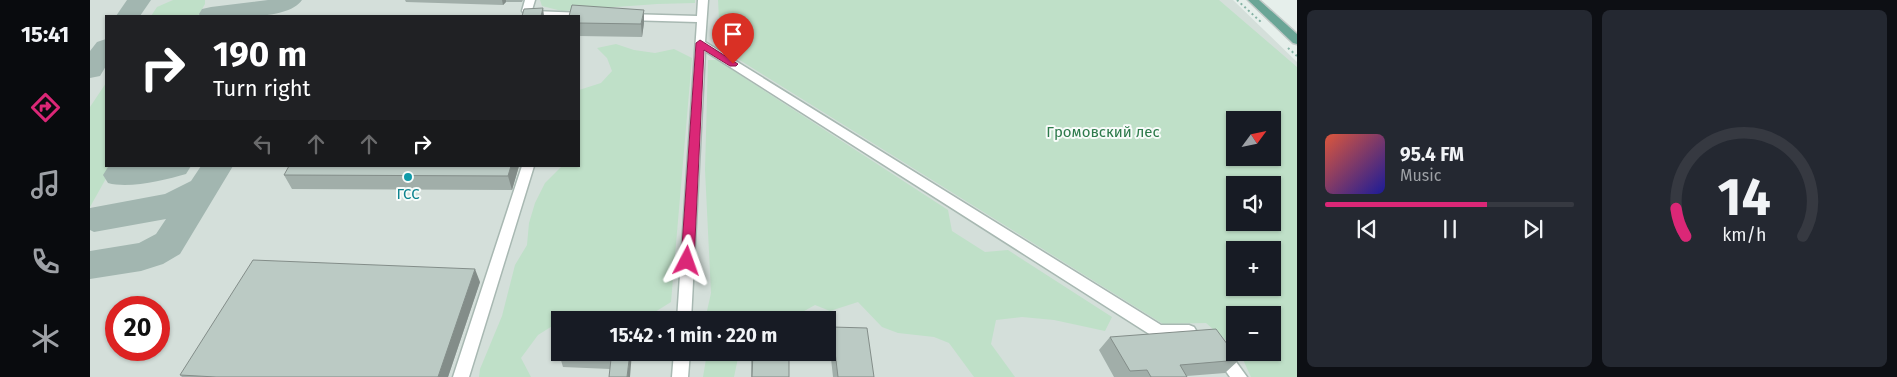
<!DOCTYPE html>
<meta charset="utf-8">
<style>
:root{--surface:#171b24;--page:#242831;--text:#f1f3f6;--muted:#9ea1a6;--line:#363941;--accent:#db2777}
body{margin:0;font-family:"Fira Sans",sans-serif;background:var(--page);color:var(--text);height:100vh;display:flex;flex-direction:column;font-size:19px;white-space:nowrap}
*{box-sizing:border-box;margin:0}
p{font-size:16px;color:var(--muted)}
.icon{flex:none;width:28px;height:28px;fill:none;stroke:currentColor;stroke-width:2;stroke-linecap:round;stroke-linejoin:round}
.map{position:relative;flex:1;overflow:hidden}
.sheet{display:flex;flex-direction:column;gap:10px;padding:10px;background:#0d0f14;width:600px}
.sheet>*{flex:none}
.guide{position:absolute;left:15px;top:15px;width:475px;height:152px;border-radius:0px;box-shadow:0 1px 4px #0004;background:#202124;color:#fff;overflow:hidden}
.needle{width:32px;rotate:57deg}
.tools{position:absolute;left:1136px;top:111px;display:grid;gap:10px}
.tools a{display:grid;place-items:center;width:55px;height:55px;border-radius:0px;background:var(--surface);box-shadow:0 1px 4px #0004;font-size:25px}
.speed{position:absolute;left:15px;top:296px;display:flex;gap:10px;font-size:25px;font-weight:700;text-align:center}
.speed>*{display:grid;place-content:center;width:65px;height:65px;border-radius:50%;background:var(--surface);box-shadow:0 1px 4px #0004;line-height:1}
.speed .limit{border:8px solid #d22;background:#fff;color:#111}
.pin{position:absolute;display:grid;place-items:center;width:42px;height:42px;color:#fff;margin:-51px -21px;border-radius:50% 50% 50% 0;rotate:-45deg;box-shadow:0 0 5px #0007}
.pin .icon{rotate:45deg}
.me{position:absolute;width:55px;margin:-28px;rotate:4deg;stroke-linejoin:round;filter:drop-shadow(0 0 4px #0008)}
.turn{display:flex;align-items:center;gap:18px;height:105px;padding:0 25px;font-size:22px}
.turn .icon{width:65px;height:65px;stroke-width:2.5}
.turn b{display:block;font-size:35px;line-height:42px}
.lanes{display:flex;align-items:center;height:48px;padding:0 25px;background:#0003;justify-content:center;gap:25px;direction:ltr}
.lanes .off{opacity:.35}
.sheet .tile{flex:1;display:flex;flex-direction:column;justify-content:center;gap:8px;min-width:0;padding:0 18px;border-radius:8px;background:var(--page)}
.sheet .dial{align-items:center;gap:0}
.dial svg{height:130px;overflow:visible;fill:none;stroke:var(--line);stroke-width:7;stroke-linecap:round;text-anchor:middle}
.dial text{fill:var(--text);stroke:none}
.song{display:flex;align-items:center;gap:15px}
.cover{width:60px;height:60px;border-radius:8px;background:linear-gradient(135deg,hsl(10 70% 55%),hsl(240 70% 35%))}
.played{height:5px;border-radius:2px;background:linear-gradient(90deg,var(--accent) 65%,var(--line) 65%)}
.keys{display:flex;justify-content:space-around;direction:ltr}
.sheet .tiles{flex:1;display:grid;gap:10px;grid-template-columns:repeat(2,1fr)}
.trip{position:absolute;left:461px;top:311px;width:285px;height:50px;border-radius:0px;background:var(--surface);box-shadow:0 1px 4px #0004;font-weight:700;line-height:50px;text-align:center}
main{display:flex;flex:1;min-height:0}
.tab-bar{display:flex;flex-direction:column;width:90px;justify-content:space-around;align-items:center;background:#090b0e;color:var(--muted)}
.tab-bar .icon{width:35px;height:35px}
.tab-bar .on{color:var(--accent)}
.tab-bar b{font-size:22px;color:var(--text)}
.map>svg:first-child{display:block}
.built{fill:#d4dfda;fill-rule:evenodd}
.green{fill:#bfe0c8;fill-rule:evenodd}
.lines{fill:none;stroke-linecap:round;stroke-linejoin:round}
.taxiway{fill:#a2b6b0;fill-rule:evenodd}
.minor-casing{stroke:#a8b8b2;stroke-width:3}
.major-casing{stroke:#c2cac8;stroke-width:3}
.path{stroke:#86b3a5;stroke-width:2;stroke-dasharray:2 3;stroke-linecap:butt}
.minor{fill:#fff;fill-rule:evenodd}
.major{fill:#6aa596;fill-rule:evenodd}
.wall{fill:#a1aea9}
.shaded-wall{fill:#838d89}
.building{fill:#bbcac4;stroke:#838d89}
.route{fill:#db2777;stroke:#8e194d}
.culture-dot{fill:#0f9aa8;stroke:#f7fbf9;stroke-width:2}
.labels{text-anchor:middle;stroke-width:4;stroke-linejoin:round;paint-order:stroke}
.park-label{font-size:15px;fill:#2d7a4b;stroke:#f7fbf9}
.culture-label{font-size:15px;fill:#0d838f;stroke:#f7fbf9}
</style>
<main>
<nav class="tab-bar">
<b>15:41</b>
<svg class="icon on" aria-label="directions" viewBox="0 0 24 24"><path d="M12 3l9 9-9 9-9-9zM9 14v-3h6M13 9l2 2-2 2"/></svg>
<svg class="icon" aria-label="music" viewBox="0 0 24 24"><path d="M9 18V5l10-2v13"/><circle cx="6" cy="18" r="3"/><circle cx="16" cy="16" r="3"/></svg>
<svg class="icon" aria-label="phone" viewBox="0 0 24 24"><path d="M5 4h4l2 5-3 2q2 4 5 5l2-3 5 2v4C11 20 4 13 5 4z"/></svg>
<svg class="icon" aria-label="climate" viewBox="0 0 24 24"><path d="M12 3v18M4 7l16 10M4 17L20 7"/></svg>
</nav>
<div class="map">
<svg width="1207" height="377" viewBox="0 0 1207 377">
<rect width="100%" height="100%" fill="#e6efeb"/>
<path class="built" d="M0,0H1143L1207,62V377H0ZM16,16H489V166H16ZM1145,120H1182V158H1145ZM1145,185H1182V222H1145ZM1145,250H1182V288H1145ZM26,308H69V350H26ZM1145,315H1182V352H1145ZM470,320H738V352H470Z"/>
<path class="green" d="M83,0H115V4L108,16H61L67,7Z
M450,0H605V3L567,4L472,11L452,6Z
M628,0H1129L1207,67V377H1161L1150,353L1182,352V315H1145V348L1116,323L1073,324L624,44L630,39ZM1145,120H1182V158H1145ZM1145,185H1182V222H1145ZM1145,250H1182V288H1145Z
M526,44L544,50L565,53L584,49L602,58L581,302L565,312L536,320L475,318L448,335L431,358L441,377H389L390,369L412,316L425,265L437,245L439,223L445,203L455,183L472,166H489V90L511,83L522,71L517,58L507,48Z
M618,60H627L858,210L862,231L895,252L918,250L1022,317L1015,331L964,320L932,317L906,320L901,344L925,377H884L859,343L844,337L808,333L792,327L768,302L740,311L725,305L698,320H615L621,293L615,170Z
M16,83V166H23L0,207V107Z
M617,353H649L644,377H613Z"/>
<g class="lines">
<path class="taxiway" d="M37,0H61L50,16H26Z
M178,0H212C197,22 135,16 110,16L109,14L112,9L121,7Z
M16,39V66L10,76L0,78V51L7,42Z
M20,166H101L96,174C75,180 39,189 18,183L13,175L18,167Z
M111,166H143L90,254L73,264L51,271L0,279V251L49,243L66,234L76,219L4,232L0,230V208L75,194L101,181Z"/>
<g class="minor-casing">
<path id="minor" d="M435,0H445L442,10L443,11L494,13L499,16L497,18L489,19V16H438L432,11Z
M608,0H618L615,42L1071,325H1099L1104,327L1107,332L1104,337C1094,341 1074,341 1064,337L615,51L601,320H587L607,22L537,20L532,17L537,14L607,16Z
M432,166H444L379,377H363Z
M1131,346L1136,348L1157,377H1140L1123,353L1126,348Z
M584,352H600L598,377H582Z"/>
</g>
<g class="major-casing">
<path id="major" d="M1158,0H1169L1207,34V44L1203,43Z"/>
</g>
<path class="path" d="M1147,0L1171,22
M1198,48L1207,56"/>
<use href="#minor" class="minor"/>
<use href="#major" class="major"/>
</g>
<path class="wall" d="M315,0H433L432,2H416L413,5L316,2Z
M489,16L554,23L552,37L489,36Z
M429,166L422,190L202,189L194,175Z
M390,282L358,377H92L90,375Z
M742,327L784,377H743L739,340Z
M1020,337L1149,360L1135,373L1097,376V377H1024L1009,350Z
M542,352L520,369L473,367L470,357Z
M661,352H699V377H661Z"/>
<path class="shaded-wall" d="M412,0H416V2L413,5Z
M453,8L454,16H451Z
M554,10V23L552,37L551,24Z
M421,166H429L422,190L418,176Z
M385,269L390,282L358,377H348Z
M540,352H542L540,377H537Z"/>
<path class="building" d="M482,5L554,10L551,24L489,23V16H479Z
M453,8L451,16H432L434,9Z
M199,166H421L418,176L194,175Z
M163,260L385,269L348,377H126L90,375Z
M742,327L777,328L784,377H748Z
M1126,329L1149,360L1090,365L1097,377H1061L1057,370L1040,371L1020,337Z
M471,352H540L537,377H519L521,359L470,357Z
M663,352H699V377H662Z"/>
<path class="route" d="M610,40L648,64L646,66H640L614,50L604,261L602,264H593L591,261L606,43Z"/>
<circle class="culture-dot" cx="318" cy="177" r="5"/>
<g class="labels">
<g class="park-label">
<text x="1013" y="137">Громовский лес</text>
</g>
<g class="culture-label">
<text x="318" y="199">ГСС</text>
</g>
</g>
</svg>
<div class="tools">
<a><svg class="needle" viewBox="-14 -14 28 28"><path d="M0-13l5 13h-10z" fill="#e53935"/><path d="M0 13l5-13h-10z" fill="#9ea1a6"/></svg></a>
<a><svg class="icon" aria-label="sound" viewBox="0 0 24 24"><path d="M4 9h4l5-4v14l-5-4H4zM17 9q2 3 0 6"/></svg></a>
<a>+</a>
<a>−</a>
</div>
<div class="speed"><div class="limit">20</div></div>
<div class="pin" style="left:643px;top:64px;background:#d93025"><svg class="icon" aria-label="arrive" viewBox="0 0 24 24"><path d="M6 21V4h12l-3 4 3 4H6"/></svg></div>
<svg class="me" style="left:597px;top:261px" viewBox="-20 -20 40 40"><path d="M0-17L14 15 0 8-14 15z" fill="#db2777" stroke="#fff" stroke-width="4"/></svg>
<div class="trip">15:42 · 1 min · 220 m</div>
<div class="guide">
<div class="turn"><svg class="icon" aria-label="right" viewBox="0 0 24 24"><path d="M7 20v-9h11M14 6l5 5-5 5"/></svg><div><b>190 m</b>Turn right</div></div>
<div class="lanes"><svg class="icon off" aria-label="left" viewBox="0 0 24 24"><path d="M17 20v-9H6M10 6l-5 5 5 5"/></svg><svg class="icon off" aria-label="ahead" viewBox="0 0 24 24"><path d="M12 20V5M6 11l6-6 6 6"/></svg><svg class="icon off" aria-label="ahead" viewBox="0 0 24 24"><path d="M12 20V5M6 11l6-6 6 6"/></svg><svg class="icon" aria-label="right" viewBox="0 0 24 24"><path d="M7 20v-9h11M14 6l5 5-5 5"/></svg></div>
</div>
</div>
<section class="sheet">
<div class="tiles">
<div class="tile">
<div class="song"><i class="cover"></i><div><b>95.4 FM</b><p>Music</p></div></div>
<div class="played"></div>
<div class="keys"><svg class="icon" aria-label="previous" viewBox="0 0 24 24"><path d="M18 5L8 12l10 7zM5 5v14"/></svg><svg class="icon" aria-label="pause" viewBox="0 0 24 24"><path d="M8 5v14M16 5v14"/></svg><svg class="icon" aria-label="next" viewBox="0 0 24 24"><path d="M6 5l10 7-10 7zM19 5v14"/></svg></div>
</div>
<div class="tile dial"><svg viewBox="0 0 100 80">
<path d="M14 69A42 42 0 1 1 86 69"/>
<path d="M14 69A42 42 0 0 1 8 52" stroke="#db2777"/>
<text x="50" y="56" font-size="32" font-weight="700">14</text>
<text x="50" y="72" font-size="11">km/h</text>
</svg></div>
</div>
</section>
</main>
